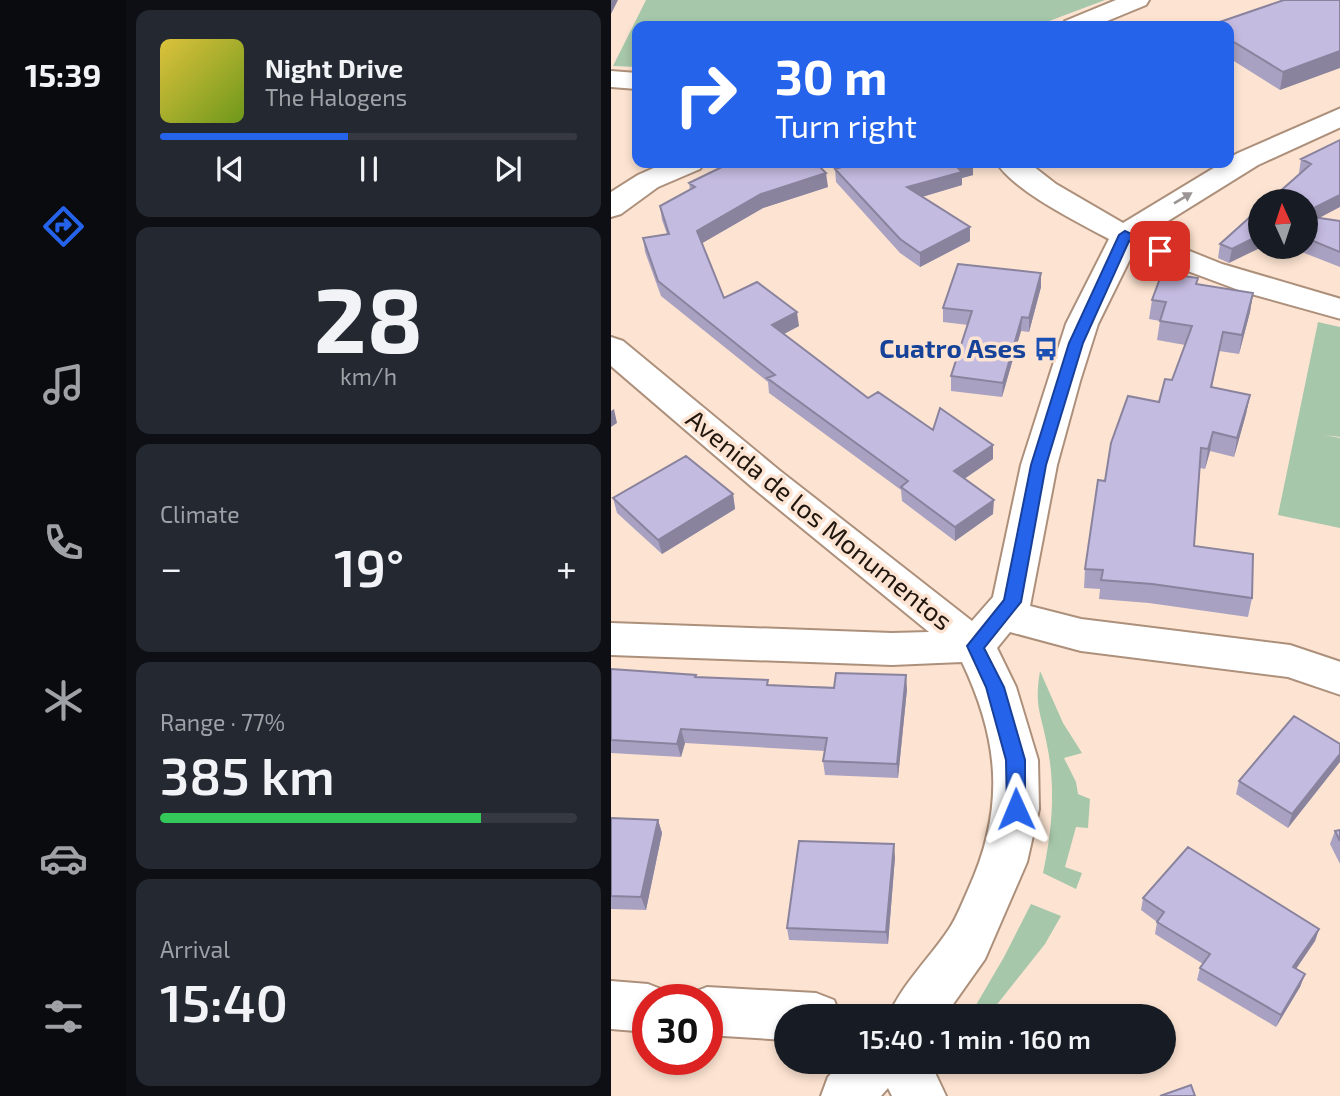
<!DOCTYPE html>
<meta charset="utf-8">
<style>
:root{--surface:#171b24;--page:#242831;--text:#f1f3f6;--muted:#9ea1a6;--line:#363941;--accent:#2563eb}
body{margin:0;font-family:"Exo 2",sans-serif;background:var(--page);color:var(--text);height:100vh;display:flex;flex-direction:column;font-size:26px;white-space:nowrap}
*{box-sizing:border-box;margin:0}
p{font-size:23px;color:var(--muted)}
.icon{flex:none;width:38px;height:38px;fill:none;stroke:currentColor;stroke-width:2;stroke-linecap:round;stroke-linejoin:round}
.map{position:relative;flex:1;overflow:hidden}
.side{display:flex;flex-direction:column;gap:10px;padding:10px;background:#0d0f14;width:485px}
.side>*{flex:none}
.banner{position:absolute;left:21px;top:21px;width:602px;height:147px;border-radius:14px;box-shadow:0 4px 10px #0003;background:#2563eb;color:#fff;overflow:hidden}
.needle{width:46px;rotate:357deg}
.tools{position:absolute;left:637px;top:189px;display:grid;gap:14px}
.tools a{display:grid;place-items:center;width:70px;height:70px;border-radius:50%;background:var(--surface);box-shadow:0 4px 10px #0003;font-size:35px}
.speed{position:absolute;left:21px;top:984px;display:flex;gap:14px;font-size:35px;font-weight:700;text-align:center}
.speed>*{display:grid;place-content:center;width:91px;height:91px;border-radius:50%;background:var(--surface);box-shadow:0 4px 10px #0003;line-height:1}
.speed .limit{border:10px solid #d22;background:#fff;color:#111}
.pin{position:absolute;display:grid;place-items:center;width:60px;height:60px;color:#fff;margin:-30px;border-radius:14px;box-shadow:0 4px 10px #0006}
.me{position:absolute;width:77px;margin:-38px;rotate:359deg;stroke-linejoin:round;filter:drop-shadow(0 0 5px #0008)}
.turn{display:flex;align-items:center;gap:24px;height:147px;padding:0 28px;font-size:32px}
.turn .icon{width:91px;height:91px;stroke-width:2.5}
.turn b{display:block;font-size:49px;line-height:60px}
.big{font-size:52px;font-weight:600;line-height:1.1}
.side .widget{flex:1;display:flex;flex-direction:column;justify-content:center;gap:10px;min-width:0;padding:0 24px;border-radius:14px;background:var(--page)}
.side .dial{align-items:center;gap:0}
.dial b{font-size:91px;line-height:1}
.song{display:flex;align-items:center;gap:21px}
.cover{width:84px;height:84px;border-radius:10px;background:linear-gradient(135deg,hsl(50 70% 55%),hsl(80 70% 35%))}
.played{height:7px;border-radius:4px;background:linear-gradient(90deg,var(--accent) 45%,var(--line) 45%)}
.keys{display:flex;justify-content:space-around;direction:ltr}
.heat{display:flex;justify-content:space-between;align-items:center;font-size:38px;direction:ltr}
.charge{height:10px;border-radius:5px;background:linear-gradient(90deg,#34c759 77%,var(--line) 0)}
.trip{position:absolute;left:163px;top:1004px;width:402px;height:70px;border-radius:35px;background:var(--surface);box-shadow:0 4px 10px #0003;font-weight:600;line-height:70px;text-align:center}
main{display:flex;flex:1;min-height:0}
.tabs{display:flex;flex-direction:column;width:126px;justify-content:space-around;align-items:center;background:#090b0e;color:var(--muted)}
.tabs .icon{width:49px;height:49px}
.tabs .selected{color:var(--accent)}
.tabs b{font-size:32px;color:var(--text)}
.map>svg:first-child{display:block}
.green{fill:#a6c7aa}
.lines{fill:none;stroke-linecap:round;stroke-linejoin:round}
.minor-casing{stroke:#ad907b;stroke-width:4}
.minor{fill:#fff;fill-rule:evenodd}
.wall{fill:#a9a1c1}
.shaded-wall{fill:#89839d}
.building{fill:#c4bbe0;stroke:#89839d;stroke-width:2}
.oneway{fill:#9b9693}
.route{fill:#2563eb;stroke:#184099;stroke-width:2}
.labels{text-anchor:middle;stroke-width:7;stroke-linejoin:round;paint-order:stroke}
.transit-label{font-size:26px;font-weight:bold;fill:#164399;stroke:#fde4d2;text-anchor:end}
.street-label{font-size:26px;fill:#20160e;stroke:#fde4d2}
</style>
<main>
<nav class="tabs">
<b>15:39</b>
<svg class="icon selected" aria-label="directions" viewBox="0 0 24 24"><path d="M12 3l9 9-9 9-9-9zM9 14v-3h6M13 9l2 2-2 2"/></svg>
<svg class="icon" aria-label="music" viewBox="0 0 24 24"><path d="M9 18V5l10-2v13"/><circle cx="6" cy="18" r="3"/><circle cx="16" cy="16" r="3"/></svg>
<svg class="icon" aria-label="phone" viewBox="0 0 24 24"><path d="M5 4h4l2 5-3 2q2 4 5 5l2-3 5 2v4C11 20 4 13 5 4z"/></svg>
<svg class="icon" aria-label="climate" viewBox="0 0 24 24"><path d="M12 3v18M4 7l16 10M4 17L20 7"/></svg>
<svg class="icon" aria-label="car" viewBox="0 0 24 24"><path d="M5 17H2v-5l4-1 3-4h7l3 4 3 1v5h-3M9 17h6M6 11h13"/><circle cx="7" cy="17" r="2"/><circle cx="17" cy="17" r="2"/></svg>
<svg class="icon" aria-label="filters" viewBox="0 0 24 24"><path d="M4 7h16M4 17h16"/><circle cx="9" cy="7" r="2"/><circle cx="15" cy="17" r="2"/></svg>
</nav>
<section class="side">
<div class="widget">
<div class="song"><i class="cover"></i><div><b>Night Drive</b><p>The Halogens</p></div></div>
<div class="played"></div>
<div class="keys"><svg class="icon" aria-label="previous" viewBox="0 0 24 24"><path d="M18 5L8 12l10 7zM5 5v14"/></svg><svg class="icon" aria-label="pause" viewBox="0 0 24 24"><path d="M8 5v14M16 5v14"/></svg><svg class="icon" aria-label="next" viewBox="0 0 24 24"><path d="M6 5l10 7-10 7zM19 5v14"/></svg></div>
</div>
<div class="widget dial"><b>28</b><p>km/h</p></div>
<div class="widget"><p>Climate</p>
<div class="heat"><a>−</a><b class="big">19°</b><a>+</a></div>
</div>
<div class="widget"><p>Range · 77%</p><b class="big">385 km</b><div class="charge"></div></div>
<div class="widget"><p>Arrival</p><b class="big">15:40</b></div>
</section>
<div class="map">
<svg width="730" height="1096" viewBox="0 0 730 1096">
<rect width="100%" height="100%" fill="#fde4d2"/>
<path class="green" d="M35,0H494L425,26H26V67L2,66Z
M707,322L729,327V437L713,435L729,438V528L667,515Z
M429,671L452,723L471,753L453,758L465,782L467,794L479,799L477,828L465,827L454,867L471,873L465,889L432,873C441,831 445,788 436,745C430,712 423,707 429,671Z
M420,904L450,916L434,944L376,1017H358L393,957Z"/>
<g class="lines">
<g class="minor-casing">
<path id="minor" d="M505,0H538L535,5L484,26H451L454,21Z
M0,71L26,73V89L0,87Z
M730,108V127L647,165L536,234L611,264L730,299V319L633,292L523,251L487,324L469,381L446,465L419,606L470,619L679,645L730,662V695L677,677L470,651L399,632L386,648L405,687L427,760L428,809L416,862L374,959L333,1017H277C291,984 318,959 338,929C346,917 351,903 357,890C394,809 389,742 351,662L281,665L0,655V623L281,633L318,632L142,488L0,366V337L12,341L168,470L361,621L382,597L410,465L455,324L498,239C468,223 403,191 386,163H418L445,184L512,223L611,163H618V158L627,153Z
M54,163H93L89,169L47,187L10,214L0,217V192L27,175Z
M0,981L37,984L55,991L58,999H37V1032L0,1029Z
M96,987L205,993L223,1000L230,1017H175V1040L96,1035V999H76L78,994Z
M231,1062H319L335,1096H281L277,1088L270,1096H210L217,1077Z"/>
</g>
<use href="#minor" class="minor"/>
</g>
<path class="wall" d="M729,0L669,90L618,58V26Z
M729,140L708,218L729,221V267L678,247H695V201L690,174L688,173L690,159Z
M224,169L362,175L351,178V185L311,197L359,227V241L309,267L289,253L225,182Z
M78,183L217,187L152,208L91,243L113,298L188,326L173,334L257,398L382,459L353,479L382,514L344,541L291,501L290,490L158,393L157,382L50,296L34,252L32,238L56,234L51,220L49,206L79,190Z
M649,208L618,263L607,258L609,244Z
M586,284L642,293L639,312L628,354L608,351L601,387L639,395L635,414L623,457L599,451L594,469L589,468L583,546L641,598L637,617L538,603L488,599L489,589L473,588L474,569L494,481L548,402L561,380L574,345L546,340L549,321L538,319L541,300Z
M430,287L418,332L410,331L391,397L340,391V376L357,325L332,322V308Z
M122,494L124,509L51,554L6,513L2,498Z
M0,669L158,685L296,689L287,778L214,775L212,761L214,751L74,743L70,757L0,753Z
M729,744L677,828L625,794L628,781Z
M0,818L47,820L51,833L35,910L0,909Z
M729,830V864L719,844L724,831Z
M284,857L277,944L178,940L176,928Z
M532,898L708,929L704,941L685,969L694,974L689,987L665,1027L586,980L589,968L592,964L544,934L546,922L530,910Z"/>
<path class="shaded-wall" d="M0,0H7L0,14Z
M729,51V68L669,90L672,72Z
M355,163H362V175L351,178V185L297,201L296,187L345,166Z
M215,173L217,187L152,208L88,245L86,231L150,194Z
M729,195V207L695,225V212Z
M359,227V241L309,267V253Z
M649,235V247H651L618,263L621,249Z
M430,273V287L418,332V318Z
M642,293L639,312L628,354L631,335Z
M186,312L188,326L163,339L161,325Z
M411,317L410,331L391,397L392,383Z
M639,395L635,414L623,457L626,438Z
M3,409L6,423L0,427V411Z
M602,432L599,451L594,469L597,449Z
M382,445V459L343,486V471Z
M122,494L124,509L51,554L47,540Z
M383,500L382,514L344,541V527Z
M295,675L296,689L287,778L286,764Z
M70,729L74,743L70,757L66,744Z
M729,754V762L677,828L681,814Z
M47,820L51,833L35,910L30,897Z
M283,844L284,857L277,944L275,932Z
M708,929L704,941L678,979L682,967Z
M694,974L689,987L665,1027L670,1015Z"/>
<path class="building" d="M673,0H729V51L672,72L618,39V26H597Z
M729,140V195L695,212V201H658L700,164L690,159Z
M124,163H205L215,173L150,194L86,231L113,298L146,282L186,312L161,325L257,398L267,392L322,430L329,408L382,445L343,471L383,500L344,527L290,487L297,481L156,378L164,375L47,281L32,238L58,234L49,206L84,187L78,183L113,166Z
M244,163H355L345,166L351,172L296,187L359,227L309,253L289,239L224,169Z
M649,208V235L621,249L609,244Z
M695,216L729,221V252L695,238Z
M347,264L430,273L418,318L411,317L392,383L340,376L361,311L332,308Z
M551,273L587,278L585,284L642,293L631,335L612,332L600,387L639,395L626,438L602,432L597,449L590,448L583,546L642,554L641,598L541,584L490,580L492,570L474,569L487,480L494,481L500,443L517,396L548,402L554,379L561,380L581,326L549,321L555,302L541,300Z
M75,456L122,494L47,540L2,498Z
M0,669L85,675L84,677L157,680L156,685L223,688L225,673L295,675L286,764L212,761L216,738L70,729L66,744L0,740Z
M683,716L729,744V754L681,814L628,781Z
M0,818L47,820L30,897L0,896Z
M729,830V841L724,831Z
M188,841L283,844L275,932L176,928Z
M577,847L708,929L682,967L694,974L670,1015L589,968L599,954L546,922L553,912L532,898Z
M580,1085L584,1096H549Z"/>
<defs><path id="oneway-solid" d="M-6-.8H1V-3.2L6.5 0L1 3.2V.8H-6Z" transform="scale(1.75)"/></defs>
<use class="oneway" href="#oneway-solid" transform="translate(572 198) rotate(-31)"/>
<path class="route" d="M514,231L556,251L554,253H545L518,241L472,343L435,465L410,602L373,648L393,687L414,760V809L412,815L405,817L398,815L396,809L395,760L375,687L356,646L393,600L420,465L458,343L508,235Z"/>
<defs>
<g id="bus-bare" transform="scale(1.89)"><path d="M-5-6H5V4H4V6H2V4H-2V6H-4V4H-5ZM-3.5-4V0h7V-4ZM-3.5 1.2v1.5H-2V1.2ZM2 1.2v1.5H3.5V1.2Z" fill="#1a4fb4" stroke="#fde4d2" stroke-width="2.5" paint-order="stroke"/></g>
</defs>
<g fill-rule="evenodd">
<use href="#bus-bare" x="435" y="349"/>
</g>
<g class="labels">
<g class="transit-label">
<text x="415" y="358">Cuatro Ases</text>
</g>
<g class="street-label">
<text transform="translate(208 520) rotate(39)" y="9">Avenida de los Monumentos</text>
</g>
</g>
</svg>
<div class="tools">
<a><svg class="needle" viewBox="-14 -14 28 28"><path d="M0-13l5 13h-10z" fill="#e53935"/><path d="M0 13l5-13h-10z" fill="#9ea1a6"/></svg></a>
</div>
<div class="speed"><div class="limit">30</div></div>
<div class="pin" style="left:549px;top:251px;background:#d93025"><svg class="icon" aria-label="arrive" viewBox="0 0 24 24"><path d="M6 21V4h12l-3 4 3 4H6"/></svg></div>
<svg class="me" style="left:405px;top:809px" viewBox="-20 -20 40 40"><path d="M0-17L14 15 0 8-14 15z" fill="#2563eb" stroke="#fff" stroke-width="4"/></svg>
<div class="trip">15:40 · 1 min · 160 m</div>
<div class="banner">
<div class="turn"><svg class="icon" aria-label="right" viewBox="0 0 24 24"><path d="M7 20v-9h11M14 6l5 5-5 5"/></svg><div><b>30 m</b>Turn right</div></div>
</div>
</div>
</main>
